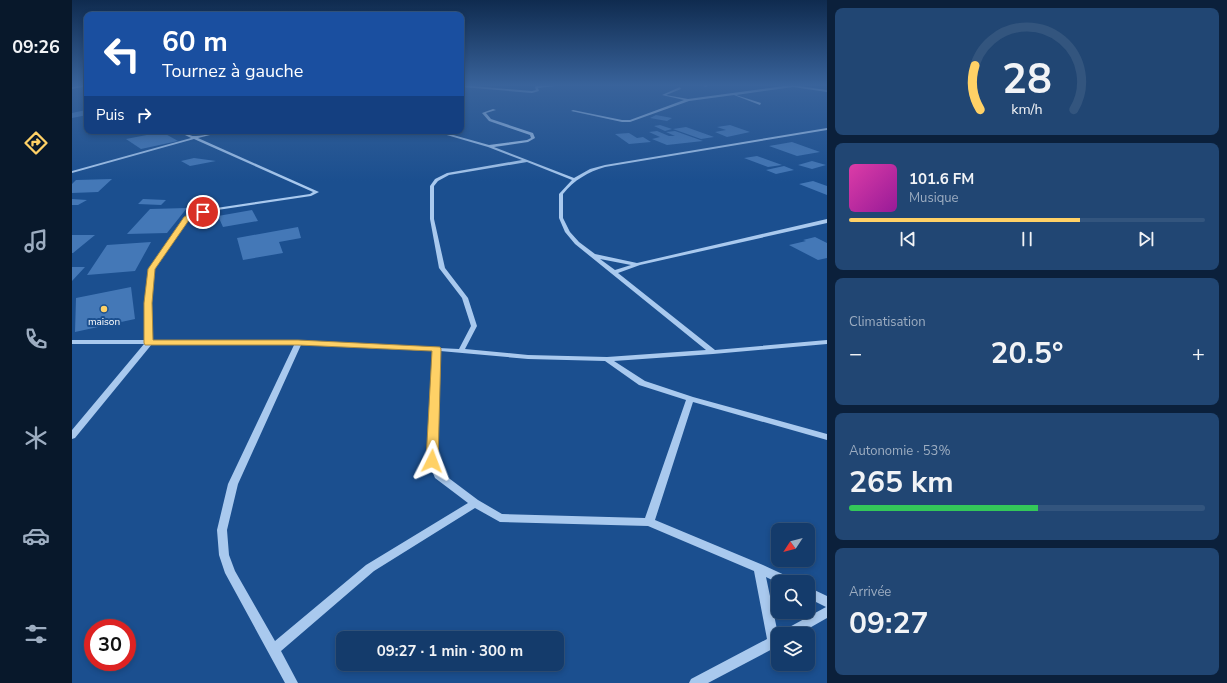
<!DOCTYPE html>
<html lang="fr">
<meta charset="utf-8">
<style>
:root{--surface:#143b6b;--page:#214673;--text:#f1f3f6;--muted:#9dadc1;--line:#33557e;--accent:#ffd166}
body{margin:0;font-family:"Nunito Sans",sans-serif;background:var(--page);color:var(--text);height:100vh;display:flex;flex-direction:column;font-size:15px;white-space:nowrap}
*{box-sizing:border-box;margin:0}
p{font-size:13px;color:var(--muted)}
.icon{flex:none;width:22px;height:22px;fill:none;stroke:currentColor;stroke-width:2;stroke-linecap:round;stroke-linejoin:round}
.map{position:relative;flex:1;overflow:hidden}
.panel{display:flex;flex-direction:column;gap:8px;padding:8px;background:#0b203b;width:400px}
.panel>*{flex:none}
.top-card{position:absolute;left:12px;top:12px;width:380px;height:122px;border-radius:8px;box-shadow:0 2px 6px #0003,0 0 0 1px var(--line);background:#1a4fa0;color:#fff;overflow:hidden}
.needle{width:26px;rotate:234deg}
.controls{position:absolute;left:699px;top:523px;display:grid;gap:8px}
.controls a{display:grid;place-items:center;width:44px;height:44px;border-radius:8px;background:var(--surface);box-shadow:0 2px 6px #0003,0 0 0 1px var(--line);font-size:20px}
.speed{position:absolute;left:12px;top:619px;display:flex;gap:8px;font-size:20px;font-weight:700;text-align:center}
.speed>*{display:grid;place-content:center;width:52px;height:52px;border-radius:50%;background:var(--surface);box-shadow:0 2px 6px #0003,0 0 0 1px var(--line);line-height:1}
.speed .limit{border:6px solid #d22;background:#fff;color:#111}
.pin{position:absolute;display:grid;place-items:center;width:34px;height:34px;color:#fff;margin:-17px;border:2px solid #fff;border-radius:50%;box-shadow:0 1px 4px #0007}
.me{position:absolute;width:44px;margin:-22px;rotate:3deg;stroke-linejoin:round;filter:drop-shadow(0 0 3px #0008)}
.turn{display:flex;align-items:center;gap:14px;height:84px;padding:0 12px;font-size:18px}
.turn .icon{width:52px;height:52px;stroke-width:2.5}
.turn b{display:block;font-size:28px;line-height:34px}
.then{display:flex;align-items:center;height:38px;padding:0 12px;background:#0003;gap:8px;font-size:15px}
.big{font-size:30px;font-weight:700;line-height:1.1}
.panel .tile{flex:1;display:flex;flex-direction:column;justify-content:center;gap:6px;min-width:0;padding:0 14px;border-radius:8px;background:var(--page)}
.panel .dial{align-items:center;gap:0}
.dial svg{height:104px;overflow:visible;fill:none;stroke:var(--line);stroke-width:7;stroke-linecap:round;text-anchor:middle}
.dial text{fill:var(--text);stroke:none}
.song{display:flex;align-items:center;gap:12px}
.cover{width:48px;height:48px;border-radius:6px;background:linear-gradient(135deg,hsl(320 70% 55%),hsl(300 70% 35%))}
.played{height:4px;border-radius:2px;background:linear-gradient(90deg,var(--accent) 65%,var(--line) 65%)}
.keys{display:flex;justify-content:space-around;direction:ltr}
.heat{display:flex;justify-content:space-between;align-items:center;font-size:22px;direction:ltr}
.charge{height:6px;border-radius:3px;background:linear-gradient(90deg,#34c759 53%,var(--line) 0)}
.trip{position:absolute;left:264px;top:631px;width:228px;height:40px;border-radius:8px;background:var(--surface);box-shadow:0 2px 6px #0003,0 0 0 1px var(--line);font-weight:700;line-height:40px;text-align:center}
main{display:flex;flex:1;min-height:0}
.menu{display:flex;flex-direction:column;width:72px;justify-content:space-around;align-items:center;background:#08182b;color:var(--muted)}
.menu .icon{width:28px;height:28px}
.menu .active{color:var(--accent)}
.menu b{font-size:18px;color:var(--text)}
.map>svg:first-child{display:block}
.building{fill:#4478b7}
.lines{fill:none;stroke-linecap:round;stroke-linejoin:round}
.minor{fill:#a9c9ee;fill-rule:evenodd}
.route{fill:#ffd166;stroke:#a68842}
.poi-dot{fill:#ffd166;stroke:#1b4f8f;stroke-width:1.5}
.labels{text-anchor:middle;stroke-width:4;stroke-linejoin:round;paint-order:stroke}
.poi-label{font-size:10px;fill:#fff;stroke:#1b4f8f}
</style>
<main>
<nav class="menu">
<b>09:26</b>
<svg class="icon active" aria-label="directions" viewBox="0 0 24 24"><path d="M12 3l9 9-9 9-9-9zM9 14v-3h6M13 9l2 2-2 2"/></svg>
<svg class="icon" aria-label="music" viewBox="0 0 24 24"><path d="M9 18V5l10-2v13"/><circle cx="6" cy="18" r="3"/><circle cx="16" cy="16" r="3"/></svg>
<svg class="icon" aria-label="phone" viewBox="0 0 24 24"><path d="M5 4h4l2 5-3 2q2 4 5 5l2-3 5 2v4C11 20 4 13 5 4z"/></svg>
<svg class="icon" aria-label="climate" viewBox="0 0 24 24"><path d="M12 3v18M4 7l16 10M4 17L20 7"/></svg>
<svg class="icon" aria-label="car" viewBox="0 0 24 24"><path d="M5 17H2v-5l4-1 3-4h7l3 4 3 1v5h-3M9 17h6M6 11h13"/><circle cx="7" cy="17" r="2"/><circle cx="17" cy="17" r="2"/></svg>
<svg class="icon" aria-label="filters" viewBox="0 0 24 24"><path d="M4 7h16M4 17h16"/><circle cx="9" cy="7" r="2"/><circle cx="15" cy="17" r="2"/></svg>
</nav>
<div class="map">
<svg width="755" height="683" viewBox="0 0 755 683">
<rect width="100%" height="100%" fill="#1b4f8f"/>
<path class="building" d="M14,110L15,115L0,118V113Z
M584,115L600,118L595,121L578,118Z
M588,125L600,129L593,131L582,126Z
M658,125L678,132L655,137L643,132L654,130L645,127Z
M614,127L642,137L629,139L601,129Z
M585,131L597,136H603L594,132L603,131L631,141L595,145L580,139L588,137L577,132Z
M90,132L106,141L69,149L54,139Z
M557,133L565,138L571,137L579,142L557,144L543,134Z
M720,142L748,152L725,156L697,146Z
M685,156L710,165L696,167L672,158Z
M122,158L144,161L118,166L109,161Z
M740,161L754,165L740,169L726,165Z
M712,166L722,170L704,174L694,170Z
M40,179L26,192L0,193V184L4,180Z
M741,181L755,186V195L727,184Z
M0,199L15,200L6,205H0Z
M71,199L94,200L89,205L66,204Z
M115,208L95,233L55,234L78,209Z
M180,210L186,221L151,227L146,216Z
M226,227L229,238L207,242L211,253L171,260L165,238Z
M0,235H23L1,253H0Z
M743,237L755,243V258L746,260L717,245L734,241L731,240Z
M79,242L63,271L15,275L35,245Z
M0,267H13L0,281Z
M59,287L63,319L3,332L4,298Z"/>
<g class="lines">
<path class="minor" d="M9,85L15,86L0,89V87Z
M389,85L460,91L464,90L463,87L464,86L492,85L466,88L467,91L460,93L390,87Z
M630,85H635V86L634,87Z
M719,85L755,90V92L721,87L664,95L689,103L688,105L662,95L617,101L558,122H550L499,111L501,110L550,120H558L612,100L590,95L608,87L609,89L594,95L616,99Z
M421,109L424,110L414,113L419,119L461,133L463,138L456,142L422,147L502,178L518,169L533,165L755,128V130L533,167C516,172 502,180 491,194V218L498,232L507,242L523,254L565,263L755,219V223L568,265L546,273L643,350L755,340V344L641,354L542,361L573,381L621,397L755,434V440L621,402L583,520L691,565L719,578L720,582H706V583L694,577L706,634V646L636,683H617L619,679L695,639L682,571L576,526L428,522L403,508L302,571L209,651L226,683H213L153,573L147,555L145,530L156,484L222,345L80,344L3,438L0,439V430L72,344H0V340H73V296L77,269L112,218L119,213L131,210L238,194L241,192L122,139L0,173V171L119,138L105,131C112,131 118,137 124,136C134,136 143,131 154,131L126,138L247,192L239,196L132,212L123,215L116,220L83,269L79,296L80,340L226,341L387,349L399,326L390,298L367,268L358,219V186L363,179L375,173L450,160L416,147L361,131H367L417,145L455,140L459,138L458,135L417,121L410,113ZM455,162L500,180L487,194V218L493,232L503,244L634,350L535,357L456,355L393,349L405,326L396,298L373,268L362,219V186L366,181L377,175ZM528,259L559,265L543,270ZM229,345L361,351L356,461L363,478L396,503L294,565L203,641L163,571L157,555L155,530L166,484ZM368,351L456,359L533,361L567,385L614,400L573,518L430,514L406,500L370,473L364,461Z
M736,587L755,596V618L727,634H710L712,630L754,607L736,598Z"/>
</g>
<linearGradient id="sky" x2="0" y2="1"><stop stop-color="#0f2b4f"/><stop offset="0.47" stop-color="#39639b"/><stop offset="1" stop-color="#39639b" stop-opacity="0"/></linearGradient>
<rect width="755" height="181" fill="url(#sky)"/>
<path class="route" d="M131,210H133V213L124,215L117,220L83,269L80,303L81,340H226L368,347L369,349L366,461L364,464L360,465L356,464L354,461L360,351L226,345H73L72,343V303L76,269L112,217L119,213Z"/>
<circle class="poi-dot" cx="32" cy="309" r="4"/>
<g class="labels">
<g class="poi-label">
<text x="32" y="325">maison</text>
</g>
</g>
</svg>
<div class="controls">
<a><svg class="needle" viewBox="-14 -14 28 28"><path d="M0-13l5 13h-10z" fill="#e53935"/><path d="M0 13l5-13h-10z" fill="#9dadc1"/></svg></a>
<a><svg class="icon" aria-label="search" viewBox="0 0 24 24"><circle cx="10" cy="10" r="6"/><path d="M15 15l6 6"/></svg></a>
<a><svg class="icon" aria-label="layers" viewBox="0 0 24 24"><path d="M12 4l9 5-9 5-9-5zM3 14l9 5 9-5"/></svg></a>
</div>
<div class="speed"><div class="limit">30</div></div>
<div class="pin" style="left:131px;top:212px;background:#d93025"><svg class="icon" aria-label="arrive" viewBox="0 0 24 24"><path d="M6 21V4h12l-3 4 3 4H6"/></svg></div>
<svg class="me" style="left:360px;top:461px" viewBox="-20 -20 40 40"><path d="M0-17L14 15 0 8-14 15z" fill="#ffd166" stroke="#fff" stroke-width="4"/></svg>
<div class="trip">09:27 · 1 min · 300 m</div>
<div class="top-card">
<div class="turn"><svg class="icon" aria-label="left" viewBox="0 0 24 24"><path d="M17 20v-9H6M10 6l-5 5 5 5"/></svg><div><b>60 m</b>Tournez à gauche</div></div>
<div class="then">Puis<svg class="icon" aria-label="right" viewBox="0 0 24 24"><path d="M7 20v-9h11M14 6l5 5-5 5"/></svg></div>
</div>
</div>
<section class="panel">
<div class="tile dial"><svg viewBox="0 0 100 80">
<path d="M14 69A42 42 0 1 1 86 69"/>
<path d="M14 69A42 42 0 0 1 10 35" stroke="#ffd166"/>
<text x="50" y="56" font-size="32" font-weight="700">28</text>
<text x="50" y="72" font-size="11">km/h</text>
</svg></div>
<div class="tile">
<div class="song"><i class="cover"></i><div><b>101.6 FM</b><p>Musique</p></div></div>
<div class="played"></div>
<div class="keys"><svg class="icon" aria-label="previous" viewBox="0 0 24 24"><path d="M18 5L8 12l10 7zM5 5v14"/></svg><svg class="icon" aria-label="pause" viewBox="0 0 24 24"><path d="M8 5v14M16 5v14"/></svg><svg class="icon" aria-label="next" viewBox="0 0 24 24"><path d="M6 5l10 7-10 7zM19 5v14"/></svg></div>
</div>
<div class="tile"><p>Climatisation</p>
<div class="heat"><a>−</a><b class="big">20.5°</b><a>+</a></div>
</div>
<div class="tile"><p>Autonomie · 53%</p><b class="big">265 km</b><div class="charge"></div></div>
<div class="tile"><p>Arrivée</p><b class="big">09:27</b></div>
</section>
</main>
